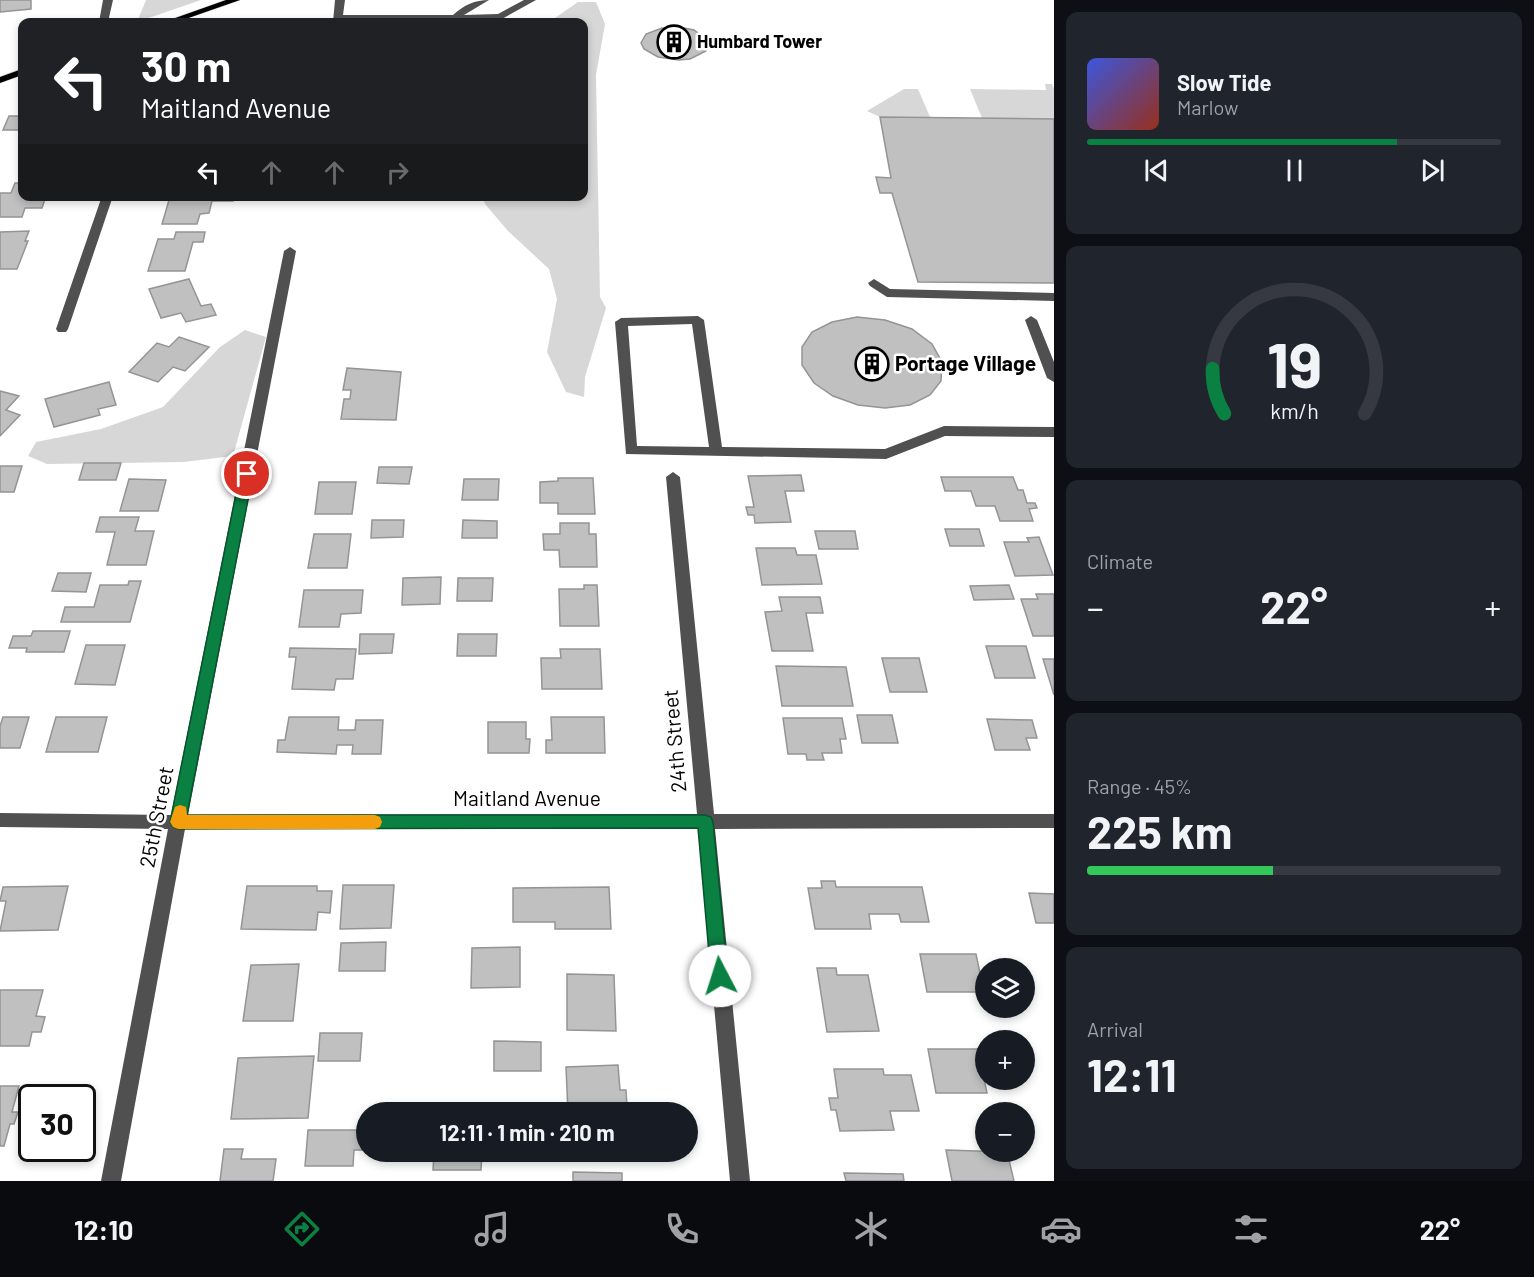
<!DOCTYPE html>
<meta charset="utf-8">
<style>
:root{--surface:#171b24;--page:#20242c;--text:#f1f3f6;--muted:#9ea1a6;--line:#363941;--accent:#0b8043}
body{margin:0;font-family:Barlow,sans-serif;background:var(--page);color:var(--text);height:100vh;display:flex;flex-direction:column;font-size:22px;white-space:nowrap}
*{box-sizing:border-box;margin:0}
p{font-size:20px;color:var(--muted)}
.icon{flex:none;width:33px;height:33px;fill:none;stroke:currentColor;stroke-width:2;stroke-linecap:round;stroke-linejoin:round}
.map{position:relative;flex:1;overflow:hidden}
.drawer{display:flex;flex-direction:column;gap:12px;padding:12px;background:#0d0f14;width:480px}
.drawer>*{flex:none}
.top-card{position:absolute;left:18px;top:18px;width:570px;height:183px;border-radius:12px;box-shadow:0 3px 9px #0003;background:#202124;color:#fff;overflow:hidden}
.tools{position:absolute;left:975px;top:958px;display:grid;gap:12px}
.tools a{display:grid;place-items:center;width:60px;height:60px;border-radius:50%;background:var(--surface);box-shadow:0 3px 9px #0003;font-size:30px}
.speed{position:absolute;left:18px;top:1084px;display:flex;gap:12px;font-size:30px;font-weight:700;text-align:center}
.speed>*{display:grid;place-content:center;width:78px;height:78px;border-radius:50%;background:var(--surface);box-shadow:0 3px 9px #0003;line-height:1}
.speed .limit{border:3px solid #111;border-radius:9px;background:#fff;color:#111}
.pin{position:absolute;display:grid;place-items:center;width:51px;height:51px;color:#fff;margin:-26px;border:3px solid #fff;border-radius:50%;box-shadow:0 2px 6px #0007}
.me{position:absolute;width:66px;margin:-33px;rotate:355deg;stroke-linejoin:round;filter:drop-shadow(0 0 4px #0008)}
.turn{display:flex;align-items:center;gap:21px;height:126px;padding:0 24px;font-size:27px}
.turn .icon{width:78px;height:78px;stroke-width:2.5}
.turn b{display:block;font-size:42px;line-height:51px}
.lanes{display:flex;align-items:center;height:57px;padding:0 24px;background:#0003;justify-content:center;gap:30px;direction:ltr}
.lanes .off{opacity:.35}
.big{font-size:45px;font-weight:700;line-height:1.1}
.drawer .card{flex:1;display:flex;flex-direction:column;justify-content:center;gap:9px;min-width:0;padding:0 21px;border-radius:12px;background:var(--page)}
.drawer .dial{align-items:center;gap:0}
.dial svg{height:156px;overflow:visible;fill:none;stroke:var(--line);stroke-width:7;stroke-linecap:round;text-anchor:middle}
.dial text{fill:var(--text);stroke:none}
.song{display:flex;align-items:center;gap:18px}
.cover{width:72px;height:72px;border-radius:9px;background:linear-gradient(135deg,hsl(230 70% 55%),hsl(10 70% 35%))}
.played{height:6px;border-radius:3px;background:linear-gradient(90deg,var(--accent) 75%,var(--line) 75%)}
.keys{display:flex;justify-content:space-around;direction:ltr}
.heat{display:flex;justify-content:space-between;align-items:center;font-size:33px;direction:ltr}
.charge{height:9px;border-radius:4px;background:linear-gradient(90deg,#34c759 45%,var(--line) 0)}
.trip{position:absolute;left:356px;top:1102px;width:342px;height:60px;border-radius:30px;background:var(--surface);box-shadow:0 3px 9px #0003;font-weight:700;line-height:60px;text-align:center}
.dock{display:flex;height:96px;justify-content:space-around;align-items:center;background:#090b0e;color:var(--muted)}
.dock .icon{width:42px;height:42px}
.dock .selected{color:var(--accent)}
.dock b{font-size:27px;color:var(--text)}
main{display:flex;flex:1;min-height:0}
.map>svg:first-child{display:block}
.green{fill:#d7d7d7}
.building{fill:#c0c0c0;stroke:#949494;stroke-width:1.5}
.lines{fill:none;stroke-linecap:round;stroke-linejoin:round}
.major-casing{stroke:#dbdbdb;stroke-width:1}
.minor{fill:#505050;fill-rule:evenodd}
.major{fill:#000;fill-rule:evenodd}
.route{fill:#0b8043;stroke:#07532c;stroke-width:1.5}
.slow{fill:#f59e0b}
.labels{text-anchor:middle;stroke-width:5;stroke-linejoin:round;paint-order:stroke}
.far-poi-label{font-size:18px;font-weight:bold;fill:#000;stroke:#fff;text-anchor:start}
.poi-label{font-size:21px;font-weight:bold;fill:#000;stroke:#fff;text-anchor:start}
.street-label{font-size:21px;fill:#000;stroke:#fff}
</style>
<main>
<div class="map">
<svg width="1054" height="1181" viewBox="0 0 1054 1181">
<rect width="100%" height="100%" fill="#fff"/>
<path class="green" d="M146,0H201L137,22Z
M578,2H596L605,24L596,75L600,297L606,308L585,377L584,397L566,392L547,352L557,299L549,269L508,231L485,204L483,197L584,196V22H557L555,18Z
M1045,84H1052L1054,89V119L982,118L970,89L1046,90Z
M904,89H918L930,117H880L867,111Z
M245,330L266,337L233,456L184,462L47,464L28,456L36,442L101,429L163,407L220,347Z"/>
<path class="building" d="M0,0H31V9L0,12Z
M662,28H684L694,30L707,40L708,45L706,51L690,59L679,60L658,57L644,49L641,43L646,34Z
M9,116H22V130H3Z
M880,117L1054,119V283L918,282L892,193H880L876,177L891,178Z
M15,183H22V196H46L42,208H25L22,217H0V193H11Z
M180,196H234L233,201H212L209,213L200,214L197,224H162L169,200H179Z
M29,231L25,241H28L17,269H0V232Z
M176,232H205L203,242H193L185,271H148L158,239H174Z
M189,279L201,306L211,304L216,315L186,322L181,313L161,318L149,289Z
M857,317L885,320L912,329L932,344L942,362L941,381L930,395L910,405L885,408L858,405L833,396L814,383L802,365V347L812,332L832,322Z
M179,337L209,347L185,371L173,367L158,382L129,372L157,343L169,347Z
M347,368L401,372L396,420L341,419L344,399H350L351,390H343Z
M109,382L116,405L98,409L100,415L54,427L45,399Z
M0,391L19,396L6,410L20,415L0,436Z
M84,463H121L116,480H79Z
M0,466H22L14,492H0Z
M379,467H412L409,484L377,483Z
M801,475L804,491H785L791,522L755,523L754,515H748L746,507H754L748,476Z
M941,477H1013L1018,490H1023L1027,503H1035L1037,508L1029,509L1033,521H1000L995,506H976L971,491H945Z
M558,478H593L595,514H558V503H540V482L558,481Z
M129,479L166,480L158,511H120Z
M464,479H499L498,500H462Z
M319,482H356L352,514H315Z
M100,517H139L135,531H154L146,565H107L115,532H96Z
M372,520H404L403,537L371,538Z
M463,520L497,521V538H462Z
M560,523H589V534H596L597,567H560L559,550H544L543,534H560Z
M945,529H979L984,546H950Z
M815,531H855L858,549H819Z
M314,534H351L347,568H308Z
M1039,537L1053,575L1015,576L1004,542H1029L1027,538Z
M756,548H795L797,555H816L822,584L762,585Z
M58,573H91L86,592L52,591Z
M441,577L440,604L402,605L403,578Z
M458,578H493L492,601H457Z
M129,581H141L130,622H61L65,607H94L100,585H128Z
M584,585H597L599,626H560L559,589H584Z
M1009,585L1014,599L974,600L970,586Z
M304,590H363L361,613L341,614L339,627H299Z
M1036,594H1054V636H1033L1021,599H1038Z
M779,597H820L823,613H806L813,651H772L765,612L782,611Z
M33,631H70L64,652H26L27,648H9L13,636H31Z
M360,634H394L392,653L359,654Z
M458,634H497L496,656H457Z
M86,645H125L115,685L75,684Z
M986,646H1026L1035,678H995Z
M290,648L356,649L353,679H336L334,690L292,689L296,657H289Z
M560,649H600L602,689H542L541,658H561Z
M882,658H919L927,692H890Z
M1043,659H1054V695Z
M776,666L846,667L853,706H782Z
M857,715H892L898,743H862Z
M3,717H29L20,748H0V726Z
M56,717H107L98,752H46Z
M289,717H339L338,730H355L356,720H383L381,754H352L353,745H337L336,754L277,752L278,740H285Z
M551,717H604L605,753H546V740H552Z
M783,718H842L846,739H840L842,753H822L824,760H807L806,754H788Z
M987,719L1032,720L1037,738H1026L1030,750H995Z
M488,722H526V739H530L529,753H488Z
M821,881H835L836,887H922L929,922H901L899,914H869L871,929H815L808,888H822Z
M343,885H394L391,928L340,929Z
M68,886L58,930L0,931L6,901H0L3,887Z
M247,886H317V891H332L330,913L318,912L316,930L241,929Z
M609,887L611,929H555V922H513V888Z
M1029,893L1054,894V923H1036Z
M386,942L385,971H339L341,943Z
M520,947V987L471,988L472,948Z
M920,954H976L984,992H927Z
M299,964L293,1021H243L251,965Z
M817,968H836L837,975H868L879,1031L827,1032Z
M567,974L614,975L616,1031L567,1030Z
M0,990H43L36,1016L45,1017L41,1032H32L29,1046H0Z
M320,1033H362L360,1061H318Z
M494,1041L541,1042V1071H494Z
M928,1049H978L987,1093H936Z
M314,1056L308,1118L231,1119L238,1058Z
M618,1065L620,1090H626L627,1107H619L620,1113H568L566,1067Z
M834,1069H883L884,1075H911L919,1111H890L894,1130L840,1131L836,1110H831L829,1098H838Z
M0,1086H19L12,1112H18L14,1124H10L4,1146H0Z
M308,1130H366V1150H354L353,1166H305Z
M224,1149H243L241,1159H276L273,1181H220Z
M946,1150L1007,1152L1014,1181H952Z
M434,1152H482L481,1170H433Z
M573,1172L622,1173V1181H573Z
M844,1173L903,1174L904,1181H846Z"/>
<g class="lines">
<g class="major-casing">
<path id="major" d="M226,0H240L177,22H164Z
M22,69V75L0,83V77Z"/>
</g>
<path class="minor" d="M103,0H113L108,22H99Z
M335,0H345L343,15H453C464,5 475,0 489,0L464,15L498,14L524,0H536L500,20L333,22Z
M102,196H113L68,329L66,332H58L56,329Z
M290,247L296,251L188,815L697,814L666,477L673,472L680,477L714,814H1054V828L715,829L750,1181H730L698,829H185L121,1181H101L168,829L0,827V813L171,815L284,251Z
M874,279L890,289L1054,293V301L887,297L870,286L868,283Z
M698,316L704,320L722,447L885,449L944,426L1054,427V437L945,436L886,459L626,454L615,322L621,318ZM692,324L709,447L637,446L628,326Z
M1031,316L1037,320L1054,362V382L1047,378L1025,320Z"/>
<use href="#major" class="major"/>
</g>
<path class="route" d="M247,469L253,474L187,815H705L711,817L713,822L728,976L726,982L720,984L714,982L711,976L698,828L178,829L173,827L170,822L240,474Z"/>
<path class="slow" d="M180,805L186,807L187,815H375L380,817L382,822L380,827L375,829H178L173,827L170,822L175,807Z"/>
<defs>
<g id="building-ring" transform="scale(1.725)"><circle r="9.5" fill="#fff" stroke="#000" stroke-width="1.5"/><path d="M-4-6H4V6H1V3H-1V6H-4ZM-2.5-4.3h1.7v1.8h-1.7ZM.8-4.3h1.7v1.8H.8ZM-2.5-1h1.7V.8h-1.7ZM.8-1h1.7V.8H.8Z" fill="#000"/></g>
</defs>
<g fill-rule="evenodd">
<use href="#building-ring" x="674" y="42"/>
<use href="#building-ring" x="872" y="364"/>
</g>
<g class="labels">
<g class="far-poi-label">
<text x="697" y="48">Humbard Tower</text>
</g>
<g class="poi-label">
<text x="895" y="371">Portage Village</text>
</g>
<g class="street-label">
<text transform="translate(675 741) rotate(-95)" y="7">24th Street</text>
<text x="527" y="806">Maitland Avenue</text>
<text transform="translate(157 817) rotate(-79)" y="7">25th Street</text>
</g>
</g>
</svg>
<div class="tools">
<a><svg class="icon" aria-label="layers" viewBox="0 0 24 24"><path d="M12 4l9 5-9 5-9-5zM3 14l9 5 9-5"/></svg></a>
<a>+</a>
<a>−</a>
</div>
<div class="speed"><div class="limit">30</div></div>
<div class="pin" style="left:247px;top:474px;background:#d93025"><svg class="icon" aria-label="arrive" viewBox="0 0 24 24"><path d="M6 21V4h12l-3 4 3 4H6"/></svg></div>
<svg class="me" style="left:720px;top:976px" viewBox="-20 -20 40 40"><circle r="19" fill="#fff"/><path d="M0-13L10 11 0 6-10 11z" fill="#0b8043"/></svg>
<div class="trip">12:11 · 1 min · 210 m</div>
<div class="top-card">
<div class="turn"><svg class="icon" aria-label="left" viewBox="0 0 24 24"><path d="M17 20v-9H6M10 6l-5 5 5 5"/></svg><div><b>30 m</b>Maitland Avenue</div></div>
<div class="lanes"><svg class="icon" aria-label="left" viewBox="0 0 24 24"><path d="M17 20v-9H6M10 6l-5 5 5 5"/></svg><svg class="icon off" aria-label="ahead" viewBox="0 0 24 24"><path d="M12 20V5M6 11l6-6 6 6"/></svg><svg class="icon off" aria-label="ahead" viewBox="0 0 24 24"><path d="M12 20V5M6 11l6-6 6 6"/></svg><svg class="icon off" aria-label="right" viewBox="0 0 24 24"><path d="M7 20v-9h11M14 6l5 5-5 5"/></svg></div>
</div>
</div>
<section class="drawer">
<div class="card">
<div class="song"><i class="cover"></i><div><b>Slow Tide</b><p>Marlow</p></div></div>
<div class="played"></div>
<div class="keys"><svg class="icon" aria-label="previous" viewBox="0 0 24 24"><path d="M18 5L8 12l10 7zM5 5v14"/></svg><svg class="icon" aria-label="pause" viewBox="0 0 24 24"><path d="M8 5v14M16 5v14"/></svg><svg class="icon" aria-label="next" viewBox="0 0 24 24"><path d="M6 5l10 7-10 7zM19 5v14"/></svg></div>
</div>
<div class="card dial"><svg viewBox="0 0 100 80">
<path d="M14 69A42 42 0 1 1 86 69"/>
<path d="M14 69A42 42 0 0 1 8 46" stroke="#0b8043"/>
<text x="50" y="56" font-size="32" font-weight="700">19</text>
<text x="50" y="72" font-size="11">km/h</text>
</svg></div>
<div class="card"><p>Climate</p>
<div class="heat"><a>−</a><b class="big">22°</b><a>+</a></div>
</div>
<div class="card"><p>Range · 45%</p><b class="big">225 km</b><div class="charge"></div></div>
<div class="card"><p>Arrival</p><b class="big">12:11</b></div>
</section>
</main>
<nav class="dock">
<b>12:10</b>
<svg class="icon selected" aria-label="directions" viewBox="0 0 24 24"><path d="M12 3l9 9-9 9-9-9zM9 14v-3h6M13 9l2 2-2 2"/></svg>
<svg class="icon" aria-label="music" viewBox="0 0 24 24"><path d="M9 18V5l10-2v13"/><circle cx="6" cy="18" r="3"/><circle cx="16" cy="16" r="3"/></svg>
<svg class="icon" aria-label="phone" viewBox="0 0 24 24"><path d="M5 4h4l2 5-3 2q2 4 5 5l2-3 5 2v4C11 20 4 13 5 4z"/></svg>
<svg class="icon" aria-label="climate" viewBox="0 0 24 24"><path d="M12 3v18M4 7l16 10M4 17L20 7"/></svg>
<svg class="icon" aria-label="car" viewBox="0 0 24 24"><path d="M5 17H2v-5l4-1 3-4h7l3 4 3 1v5h-3M9 17h6M6 11h13"/><circle cx="7" cy="17" r="2"/><circle cx="17" cy="17" r="2"/></svg>
<svg class="icon" aria-label="filters" viewBox="0 0 24 24"><path d="M4 7h16M4 17h16"/><circle cx="9" cy="7" r="2"/><circle cx="15" cy="17" r="2"/></svg>
<b>22°</b>
</nav>
